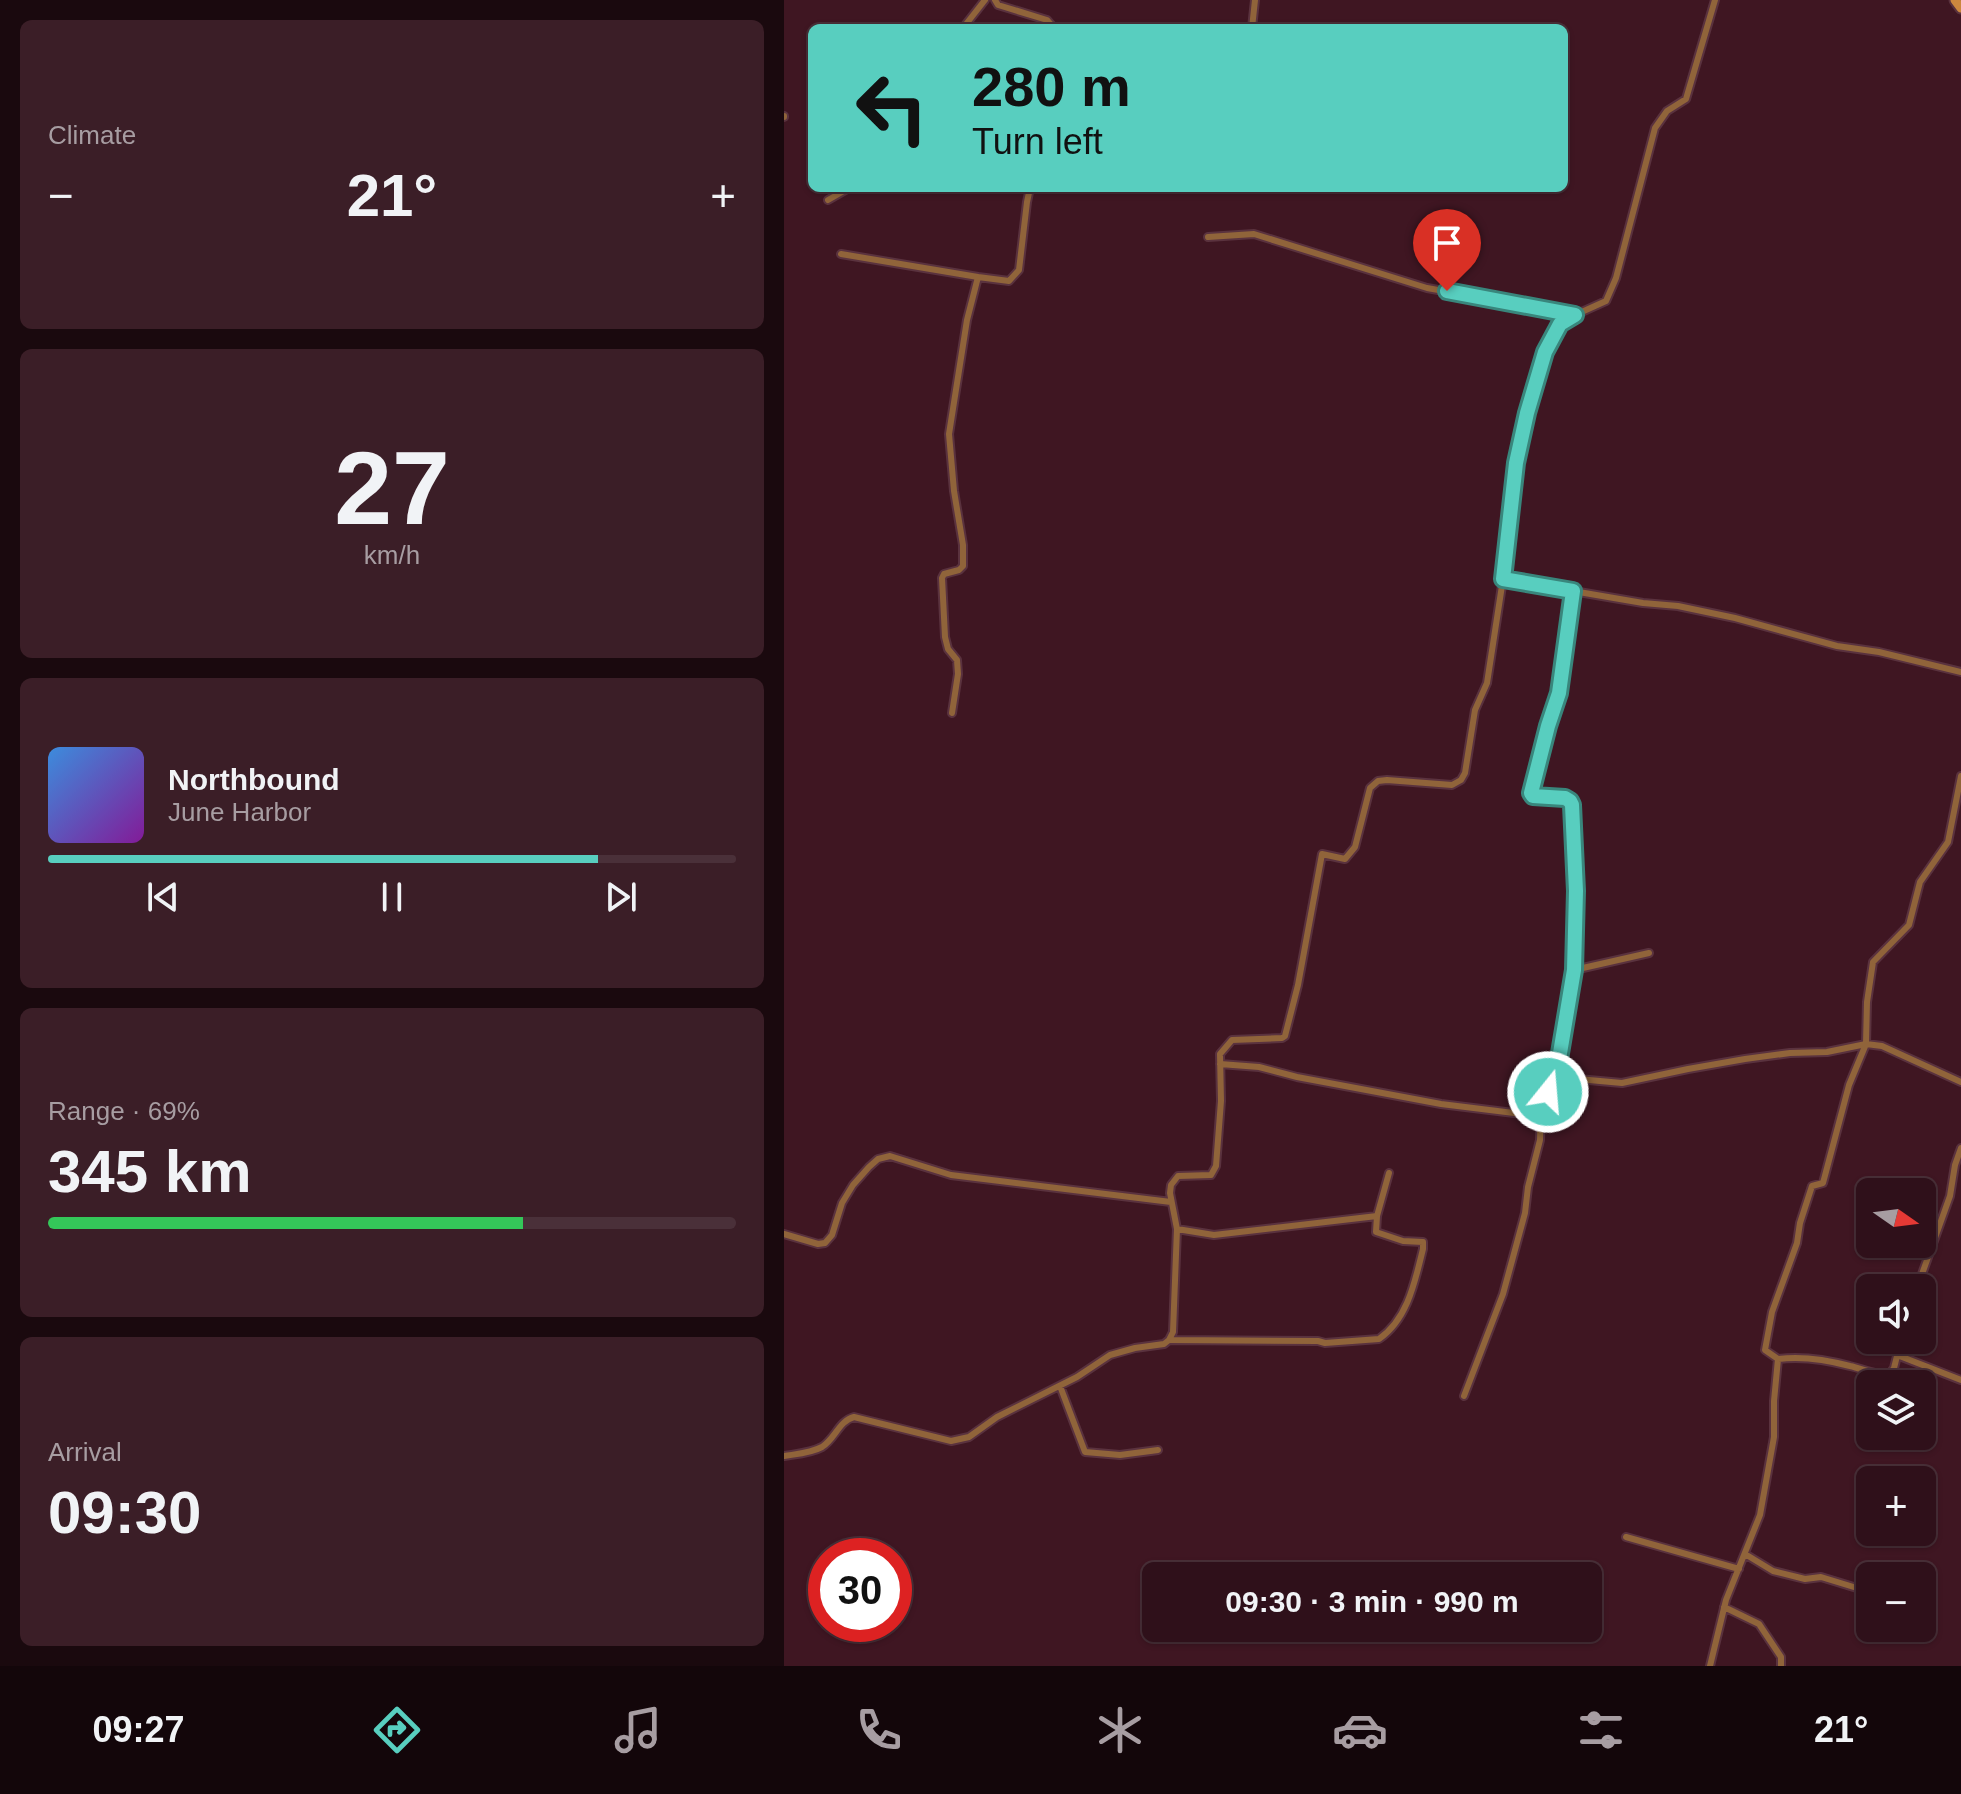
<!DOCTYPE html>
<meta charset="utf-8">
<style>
:root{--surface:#2f101a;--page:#3b1e27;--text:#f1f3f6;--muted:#a79da2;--line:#4a3039;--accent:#58cebf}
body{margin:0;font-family:Helvetica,sans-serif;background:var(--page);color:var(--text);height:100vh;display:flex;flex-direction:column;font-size:30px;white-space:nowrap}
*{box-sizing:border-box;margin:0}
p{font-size:26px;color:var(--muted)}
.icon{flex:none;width:44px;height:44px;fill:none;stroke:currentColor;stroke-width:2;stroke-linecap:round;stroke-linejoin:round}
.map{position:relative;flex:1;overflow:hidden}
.panel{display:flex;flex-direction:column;gap:20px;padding:20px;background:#1a090e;width:784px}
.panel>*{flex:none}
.guide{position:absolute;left:24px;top:24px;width:760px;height:168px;border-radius:12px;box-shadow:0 2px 6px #0004,0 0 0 2px var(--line);background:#58cebf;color:#111;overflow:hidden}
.needle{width:52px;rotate:104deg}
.tools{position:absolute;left:1072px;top:1178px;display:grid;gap:16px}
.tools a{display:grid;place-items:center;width:80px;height:80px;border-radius:12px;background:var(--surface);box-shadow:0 2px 6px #0004,0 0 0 2px var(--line);font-size:40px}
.speed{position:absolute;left:24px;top:1538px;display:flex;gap:16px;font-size:40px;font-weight:700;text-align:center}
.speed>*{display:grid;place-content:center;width:104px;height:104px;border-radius:50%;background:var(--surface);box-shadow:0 2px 6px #0004,0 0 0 2px var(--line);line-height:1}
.speed .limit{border:12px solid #d22;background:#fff;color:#111}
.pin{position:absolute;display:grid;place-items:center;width:68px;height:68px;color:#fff;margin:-82px -34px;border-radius:50% 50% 50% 0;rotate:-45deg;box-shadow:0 0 8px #0007}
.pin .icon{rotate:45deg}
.me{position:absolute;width:88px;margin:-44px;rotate:17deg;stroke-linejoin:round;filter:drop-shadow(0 0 6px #0008)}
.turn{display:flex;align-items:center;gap:28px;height:168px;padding:0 32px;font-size:36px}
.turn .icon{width:104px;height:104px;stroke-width:2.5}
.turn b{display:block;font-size:56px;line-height:68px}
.big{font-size:60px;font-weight:700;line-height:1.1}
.panel .widget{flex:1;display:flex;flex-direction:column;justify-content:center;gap:12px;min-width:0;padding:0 28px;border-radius:12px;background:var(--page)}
.panel .dial{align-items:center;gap:0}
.dial b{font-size:104px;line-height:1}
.song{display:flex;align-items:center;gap:24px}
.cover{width:96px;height:96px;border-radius:12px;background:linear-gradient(135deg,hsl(210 70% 55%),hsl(290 70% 35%))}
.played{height:8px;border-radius:4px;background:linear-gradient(90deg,var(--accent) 80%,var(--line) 80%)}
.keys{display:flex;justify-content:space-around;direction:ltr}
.heat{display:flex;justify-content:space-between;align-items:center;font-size:44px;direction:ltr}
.charge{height:12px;border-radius:6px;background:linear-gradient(90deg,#34c759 69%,var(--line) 0)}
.trip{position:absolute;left:358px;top:1562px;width:460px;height:80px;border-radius:12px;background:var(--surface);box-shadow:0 2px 6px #0004,0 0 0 2px var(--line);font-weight:700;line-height:80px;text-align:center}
.dock{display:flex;height:128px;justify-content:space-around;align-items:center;background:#13060a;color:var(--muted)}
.dock .icon{width:56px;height:56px}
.dock .selected{color:var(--accent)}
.dock b{font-size:36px;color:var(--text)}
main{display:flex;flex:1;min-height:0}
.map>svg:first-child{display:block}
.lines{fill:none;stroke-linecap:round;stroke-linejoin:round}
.minor-casing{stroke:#5a323e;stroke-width:10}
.secondary-casing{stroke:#5a323e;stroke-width:13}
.minor{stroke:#90643a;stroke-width:6}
.secondary{stroke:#cc873e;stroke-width:9}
.route-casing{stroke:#39867c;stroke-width:20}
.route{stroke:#58cebf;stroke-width:14}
</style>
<main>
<section class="panel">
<div class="widget"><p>Climate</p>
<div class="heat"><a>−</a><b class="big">21°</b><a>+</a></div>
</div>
<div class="widget dial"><b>27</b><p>km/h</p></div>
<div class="widget">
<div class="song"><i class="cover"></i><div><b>Northbound</b><p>June Harbor</p></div></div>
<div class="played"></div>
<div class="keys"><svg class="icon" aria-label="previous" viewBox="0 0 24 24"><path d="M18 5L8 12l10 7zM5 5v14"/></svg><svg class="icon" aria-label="pause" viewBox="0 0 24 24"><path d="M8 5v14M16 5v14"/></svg><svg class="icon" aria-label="next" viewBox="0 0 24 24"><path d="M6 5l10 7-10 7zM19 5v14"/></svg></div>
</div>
<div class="widget"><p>Range · 69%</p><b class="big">345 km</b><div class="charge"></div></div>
<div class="widget"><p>Arrival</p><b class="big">09:30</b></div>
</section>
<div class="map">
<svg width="1177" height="1666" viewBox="0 0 1177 1666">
<rect width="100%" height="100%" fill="#3f1622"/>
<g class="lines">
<g class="minor-casing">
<path id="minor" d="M211,0L214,5L263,20L270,28
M179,28L201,0
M468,28L471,0
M0,116V117
M44,200L65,188
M424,237L470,234L643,288L790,314
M57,254L194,277
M789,591L859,603L894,606L951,618L1053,646L1095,652L1177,672
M168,713L174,674L173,660L164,649L161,637L158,578L160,574L175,570L179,566V545L170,491L165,434L183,320L194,277L225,281L235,270L243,202L246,188
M790,970L865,953
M436,1064L475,1067L513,1077L657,1104L746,1115L751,1114L757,1108L772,1077L790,970L792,891L788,805L786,801L781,798L749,796L747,793L764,726L775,693L789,591L719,579
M772,1077L838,1083L904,1069L961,1059L1006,1053L1043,1052L1082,1044L1098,1046L1177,1082
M393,1229L430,1235L593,1216
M0,1234L34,1244L41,1243L48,1235L58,1203L69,1185L85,1167L94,1159L106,1156L167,1175L387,1202
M1133,1288L1166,1196L1171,1165L1177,1148
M386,1340L534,1341L541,1343L595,1339C624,1319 631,1281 639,1249V1242L619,1241L592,1232L593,1216L605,1173
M1113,1355L1177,1380
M994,1359L981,1350L988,1312L1013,1243L1016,1223L1028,1186L1039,1183L1065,1085L1082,1044L1083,1002L1089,962L1125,925L1136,882L1164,842L1177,776
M276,1386L301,1452L336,1455L374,1450
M680,1396L719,1294L741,1213L744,1187L756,1140L757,1108
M0,1456C12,1454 27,1453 38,1447C51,1439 55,1421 70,1417L167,1441L185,1437L213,1417L293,1377L326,1355L351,1348L380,1344L385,1340L389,1332L393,1229L386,1193L387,1185L394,1176L427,1175L432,1166L437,1101L436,1054L448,1040L498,1038L501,1036L514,985L538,854L561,859L571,847L586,788L594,781L603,780L668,785L677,780L681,773L691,710L703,683L719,579L732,463L743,413L761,352L776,324L791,315L822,301L832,278L871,128L883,111L902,99L931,0
M842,1537L955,1569
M961,1554L989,1571L1021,1579L1037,1577L1086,1592
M940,1607L975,1624L997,1657V1666
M926,1666L942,1600L976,1515L990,1437V1401L994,1359C1017,1356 1044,1360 1066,1366C1079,1369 1092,1375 1105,1375L1110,1368L1117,1340"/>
</g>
<g class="secondary-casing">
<path id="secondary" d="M1171,0L1177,8"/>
</g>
<use href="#minor" class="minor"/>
<use href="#secondary" class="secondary"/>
</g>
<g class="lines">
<g class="route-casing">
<path id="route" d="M663,291L791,315L776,324L761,352L743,413L732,463L719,579L789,591L775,693L764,726L747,793L749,796L781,798L786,801L788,805L792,891L790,970L772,1077L764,1092"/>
</g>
<use href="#route" class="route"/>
</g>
</svg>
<div class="tools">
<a><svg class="needle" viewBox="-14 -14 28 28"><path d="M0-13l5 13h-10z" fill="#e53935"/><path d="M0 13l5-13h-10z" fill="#a79da2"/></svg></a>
<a><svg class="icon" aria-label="sound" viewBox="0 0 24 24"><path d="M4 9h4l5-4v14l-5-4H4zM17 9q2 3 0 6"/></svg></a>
<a><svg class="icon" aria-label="layers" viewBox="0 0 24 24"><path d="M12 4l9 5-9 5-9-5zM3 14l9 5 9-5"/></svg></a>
<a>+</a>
<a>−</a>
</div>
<div class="speed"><div class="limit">30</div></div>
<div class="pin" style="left:663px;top:291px;background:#d93025"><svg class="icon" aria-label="arrive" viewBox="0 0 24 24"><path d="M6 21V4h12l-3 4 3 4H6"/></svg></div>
<svg class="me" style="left:764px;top:1092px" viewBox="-20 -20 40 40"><circle r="17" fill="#58cebf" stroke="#fff" stroke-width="3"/><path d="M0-11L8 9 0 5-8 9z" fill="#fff"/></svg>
<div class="trip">09:30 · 3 min · 990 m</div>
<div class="guide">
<div class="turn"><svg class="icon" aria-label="left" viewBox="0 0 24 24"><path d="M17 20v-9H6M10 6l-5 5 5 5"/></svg><div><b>280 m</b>Turn left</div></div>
</div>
</div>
</main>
<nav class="dock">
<b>09:27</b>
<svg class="icon selected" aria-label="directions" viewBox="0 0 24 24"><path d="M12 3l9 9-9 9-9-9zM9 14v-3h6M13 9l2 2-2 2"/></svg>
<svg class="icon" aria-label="music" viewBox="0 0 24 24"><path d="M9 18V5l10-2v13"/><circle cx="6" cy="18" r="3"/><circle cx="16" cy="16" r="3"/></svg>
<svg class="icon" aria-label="phone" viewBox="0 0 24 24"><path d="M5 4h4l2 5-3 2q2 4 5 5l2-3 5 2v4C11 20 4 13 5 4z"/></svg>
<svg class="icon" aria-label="climate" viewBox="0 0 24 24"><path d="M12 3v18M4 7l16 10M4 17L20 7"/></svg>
<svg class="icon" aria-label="car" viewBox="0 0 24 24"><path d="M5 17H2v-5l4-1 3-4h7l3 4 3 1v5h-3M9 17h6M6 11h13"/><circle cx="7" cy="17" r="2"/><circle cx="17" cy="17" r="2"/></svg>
<svg class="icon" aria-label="filters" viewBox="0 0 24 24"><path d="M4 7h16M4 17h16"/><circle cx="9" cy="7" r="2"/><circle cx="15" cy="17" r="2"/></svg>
<b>21°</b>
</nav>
